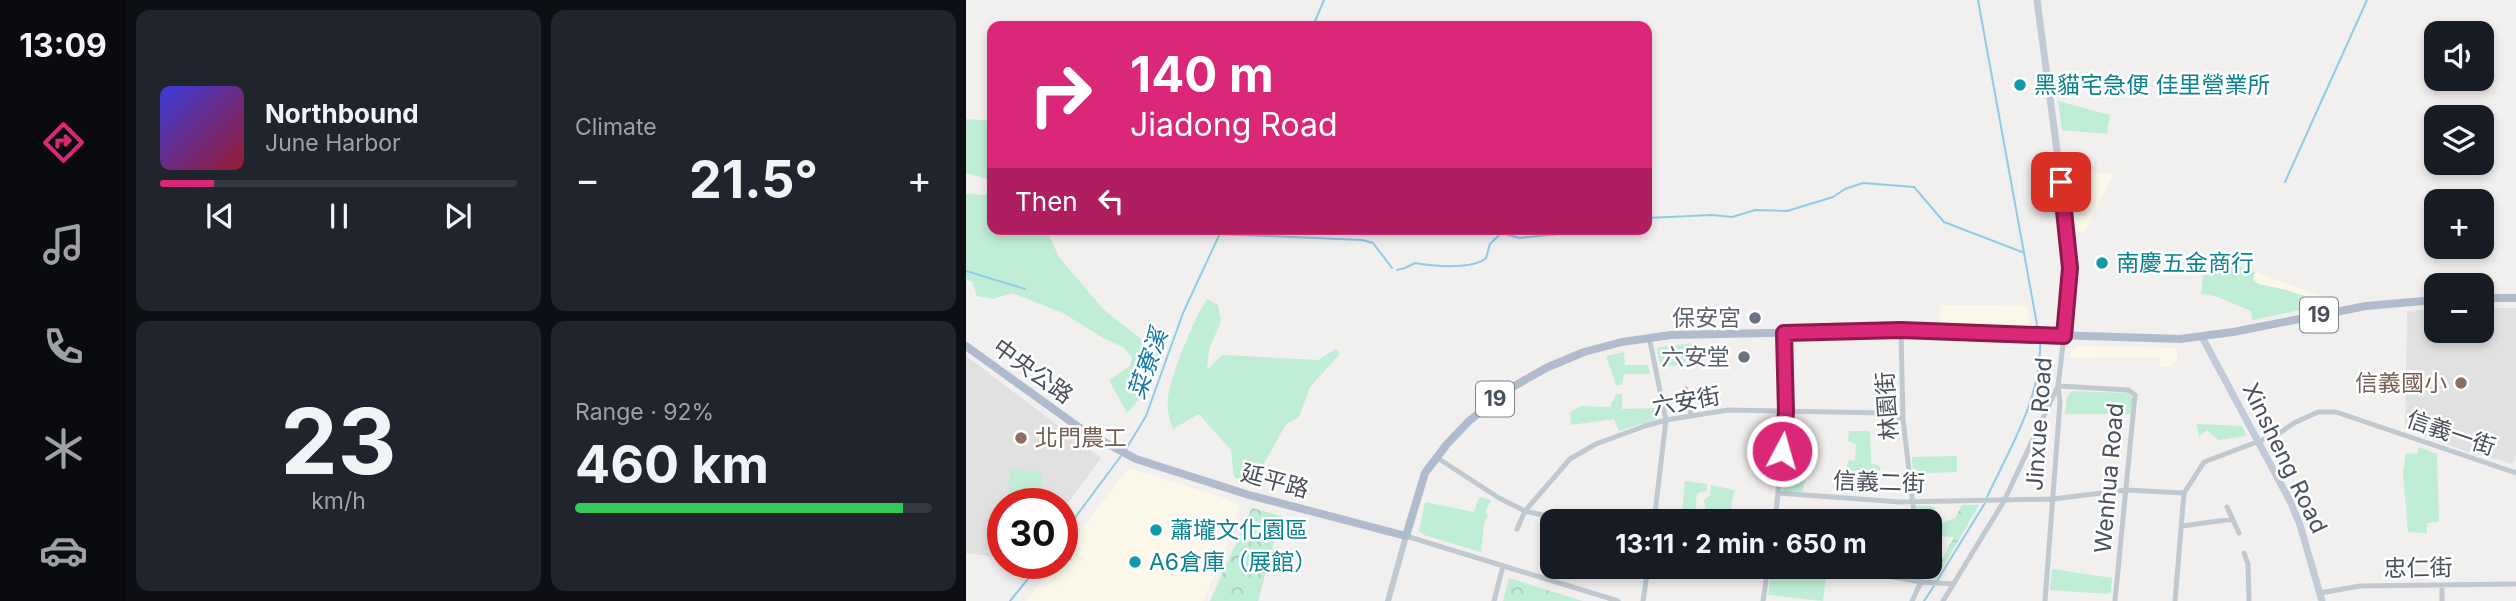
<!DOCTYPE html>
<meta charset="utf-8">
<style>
:root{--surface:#171b24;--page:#20242c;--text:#f1f3f6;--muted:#9ea1a6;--line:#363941;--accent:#db2777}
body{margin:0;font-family:Inter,"Noto Sans TC",sans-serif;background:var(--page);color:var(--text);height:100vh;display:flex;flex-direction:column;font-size:26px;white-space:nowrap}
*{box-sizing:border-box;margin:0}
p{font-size:23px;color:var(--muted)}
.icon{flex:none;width:38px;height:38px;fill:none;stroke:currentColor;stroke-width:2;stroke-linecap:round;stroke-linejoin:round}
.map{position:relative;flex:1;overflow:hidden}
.panel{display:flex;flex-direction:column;gap:10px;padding:10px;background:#0d0f14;width:840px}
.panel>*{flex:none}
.hud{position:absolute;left:21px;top:21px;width:665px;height:214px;border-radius:14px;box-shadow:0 4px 10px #0003;background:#db2777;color:#fff;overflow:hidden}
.fabs{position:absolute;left:1458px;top:21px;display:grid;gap:14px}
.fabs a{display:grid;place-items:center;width:70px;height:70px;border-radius:14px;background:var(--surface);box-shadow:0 4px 10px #0003;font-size:35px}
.speed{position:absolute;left:21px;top:488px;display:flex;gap:14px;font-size:35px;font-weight:700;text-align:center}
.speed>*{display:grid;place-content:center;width:91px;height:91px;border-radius:50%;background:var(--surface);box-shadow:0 4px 10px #0003;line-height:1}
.speed .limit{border:10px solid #d22;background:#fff;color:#111}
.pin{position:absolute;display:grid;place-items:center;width:60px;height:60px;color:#fff;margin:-30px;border-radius:14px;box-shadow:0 4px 10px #0006}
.me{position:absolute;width:77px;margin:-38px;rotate:6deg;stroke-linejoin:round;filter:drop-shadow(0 0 5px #0008)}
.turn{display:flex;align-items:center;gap:24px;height:147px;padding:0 28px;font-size:32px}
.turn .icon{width:91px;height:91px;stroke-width:2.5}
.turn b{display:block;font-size:49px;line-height:60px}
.then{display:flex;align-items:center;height:66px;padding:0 28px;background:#0003;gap:14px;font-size:26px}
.big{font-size:52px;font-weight:700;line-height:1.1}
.panel .widget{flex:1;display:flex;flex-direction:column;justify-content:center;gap:10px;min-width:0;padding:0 24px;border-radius:14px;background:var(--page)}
.panel .dial{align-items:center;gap:0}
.dial b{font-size:91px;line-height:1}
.song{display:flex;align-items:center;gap:21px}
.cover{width:84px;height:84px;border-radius:10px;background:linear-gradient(135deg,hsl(240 70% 55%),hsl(350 70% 35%))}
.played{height:7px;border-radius:4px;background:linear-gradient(90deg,var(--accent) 15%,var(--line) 15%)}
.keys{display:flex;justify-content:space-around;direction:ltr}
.heat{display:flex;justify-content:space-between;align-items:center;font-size:38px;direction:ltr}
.charge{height:10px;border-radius:5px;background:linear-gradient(90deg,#34c759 92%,var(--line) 0)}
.panel .tiles{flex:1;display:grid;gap:10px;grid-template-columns:repeat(2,1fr)}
.trip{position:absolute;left:574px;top:509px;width:402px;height:70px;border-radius:14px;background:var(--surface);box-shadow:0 4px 10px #0003;font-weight:700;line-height:70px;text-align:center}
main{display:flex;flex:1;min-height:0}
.tabs{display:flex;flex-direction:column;width:126px;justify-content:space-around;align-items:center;background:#090b0e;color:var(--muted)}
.tabs .icon{width:49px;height:49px}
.tabs .current{color:var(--accent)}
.tabs b{font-size:32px;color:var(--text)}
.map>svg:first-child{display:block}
.commercial{fill:#fbf8ea}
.education{fill:#e2e1e1}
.grass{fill:#c0edd6}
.forest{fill:url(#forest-crowns)}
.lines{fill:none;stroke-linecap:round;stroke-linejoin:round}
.stream{stroke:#8fcce8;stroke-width:2}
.minor{stroke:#c0c8d0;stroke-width:5}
.tertiary{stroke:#c0c8d0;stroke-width:6}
.secondary{stroke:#c3cad7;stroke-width:7}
.primary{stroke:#b0bccd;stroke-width:8}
.route-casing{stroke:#8e194d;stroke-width:18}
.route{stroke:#db2777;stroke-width:12}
.culture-dot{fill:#0f9aa8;stroke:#fff;stroke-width:2.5}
.worship-dot{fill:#6b7280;stroke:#fff;stroke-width:2.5}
.education-dot{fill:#8d6e63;stroke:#fff;stroke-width:2.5}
.labels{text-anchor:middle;stroke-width:5;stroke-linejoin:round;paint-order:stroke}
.shield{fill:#fff;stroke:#7f848d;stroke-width:2}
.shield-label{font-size:21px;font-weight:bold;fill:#48505c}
.culture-label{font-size:23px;fill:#0d838f;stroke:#fff;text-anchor:start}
.worship-label{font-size:23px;fill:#5b616d;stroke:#fff;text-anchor:end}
.street-label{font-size:23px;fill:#48505c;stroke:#fff}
.education-label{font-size:23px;fill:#785e54;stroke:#fff;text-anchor:end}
.water-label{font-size:24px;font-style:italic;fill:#1377a3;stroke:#fff}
</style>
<main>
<nav class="tabs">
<b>13:09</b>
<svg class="icon current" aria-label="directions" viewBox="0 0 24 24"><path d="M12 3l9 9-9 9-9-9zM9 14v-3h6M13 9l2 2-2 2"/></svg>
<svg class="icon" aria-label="music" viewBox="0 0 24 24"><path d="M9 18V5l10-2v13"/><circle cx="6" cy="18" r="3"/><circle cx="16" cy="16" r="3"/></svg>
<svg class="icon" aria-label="phone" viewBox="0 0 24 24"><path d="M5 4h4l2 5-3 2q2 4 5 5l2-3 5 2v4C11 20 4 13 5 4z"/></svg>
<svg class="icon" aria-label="climate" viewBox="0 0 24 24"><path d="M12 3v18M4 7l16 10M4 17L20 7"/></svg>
<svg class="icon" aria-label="car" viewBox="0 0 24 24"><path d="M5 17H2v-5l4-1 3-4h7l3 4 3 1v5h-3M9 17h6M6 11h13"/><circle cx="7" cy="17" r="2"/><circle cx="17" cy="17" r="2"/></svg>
</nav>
<section class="panel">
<div class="tiles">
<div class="widget">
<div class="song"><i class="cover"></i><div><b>Northbound</b><p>June Harbor</p></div></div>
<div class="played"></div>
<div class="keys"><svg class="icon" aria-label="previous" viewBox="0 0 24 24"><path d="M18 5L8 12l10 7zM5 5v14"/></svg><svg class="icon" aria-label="pause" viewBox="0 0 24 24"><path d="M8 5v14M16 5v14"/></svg><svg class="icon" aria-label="next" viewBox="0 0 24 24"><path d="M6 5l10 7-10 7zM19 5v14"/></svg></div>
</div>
<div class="widget"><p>Climate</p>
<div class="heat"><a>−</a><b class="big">21.5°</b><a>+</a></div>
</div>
<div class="widget dial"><b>23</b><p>km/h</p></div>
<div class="widget"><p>Range · 92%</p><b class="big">460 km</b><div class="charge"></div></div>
</div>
</section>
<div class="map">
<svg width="1550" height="601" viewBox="0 0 1550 601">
<defs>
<pattern id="forest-crowns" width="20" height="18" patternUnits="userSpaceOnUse" patternTransform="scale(1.75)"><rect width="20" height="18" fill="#c0edd6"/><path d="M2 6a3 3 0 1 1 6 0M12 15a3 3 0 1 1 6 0" fill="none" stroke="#a6cdba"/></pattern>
</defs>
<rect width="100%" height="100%" fill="#f2efef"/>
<path class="commercial" d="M1102,173H1148L1118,233L1108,232Z
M1289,272L1364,299V305L1320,290L1292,284L1287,279Z
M975,305L1061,306L1064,327L973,324Z
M1112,346L1211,348V362H1207L1206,367H1194L1193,357L1103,358L1104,350Z
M163,468L261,499L274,506L254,564L237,601H60L89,564H96V554Z"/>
<path class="education" d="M1516,308H1550V455L1547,464L1496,450L1439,429L1441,311L1470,309V331H1516Z
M0,356L135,458L96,511V504H37V558L0,553Z"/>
<path class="grass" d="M1092,101L1144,115L1141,134L1096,130Z
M0,119L26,121V180L0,173Z
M0,194L26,195V229H80L93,257L138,310L194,354L178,394L161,413L143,380L164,366L166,357L157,347L137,338L97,313L46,293L27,299L11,296L6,282L0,279Z
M1240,256L1289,272L1287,279L1292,284L1320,290L1360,303L1359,305L1286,320L1285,311L1249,296L1235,294Z
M241,299L252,305L255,321L243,350L241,370L256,355L352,360L370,349L374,354L344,387L333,417L320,424L286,485L268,477L265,450L233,414L207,429C202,417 200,404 203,391C209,366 227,321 241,299Z
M731,343L732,365L695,366L691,351L693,347Z
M658,352L659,365H682L684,374H658L656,385H650L640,356Z
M1106,391L1162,393L1167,398L1165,414H1099L1101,397Z
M650,394H656V409L691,408L692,416L689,420L653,431L648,419L605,425L604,412L615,406L644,407Z
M1231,424L1276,426L1281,436L1252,440L1241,430L1233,437Z
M883,431H904L905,463L914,466L913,480L891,475L880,477L882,460L889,461L890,444L882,441Z
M1453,447L1471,454L1473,522L1461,523V533L1442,532L1437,473L1440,453L1451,454Z
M991,456V472L947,474L946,457Z
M818,468L840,469L837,492L818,491L816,489Z
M44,469L76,473L74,504H41Z
M719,481L741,484V491L731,493L729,514H716Z
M745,485L768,490L764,517L740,515L738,500L744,496Z
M513,497L525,500L519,513L522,515L518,524L515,552L458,535L453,531L459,502L508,512Z
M950,506H968L976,523L989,518L990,521H998L989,537L966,536L964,522L952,521Z
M805,567L861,568L857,601L802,595Z
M1086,569L1146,578L1145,592L1141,594L1084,590Z"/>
<path class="forest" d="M996,505H1013L970,579L965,578L997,522L990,521L989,518Z
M286,508L315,516L292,601H244Z
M543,578L617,601H537Z"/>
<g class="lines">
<path class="stream" d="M1012,0L1072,330
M347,26L358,0
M1319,182L1401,0
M681,218L746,215L766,217L789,210L821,211L867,197L879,189L897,183L948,187L978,222L1056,252
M255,234L396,240L407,243L426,268
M431,270L439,268L449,263C465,266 507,270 520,258L524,244L535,233L554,238L638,229
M0,271L59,289
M160,449L180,416L217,313L256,229
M1021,497C1044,448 1077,395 1074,339
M96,535L155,456
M971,581L1019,503
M44,601L74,564
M958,601L968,586"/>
<path class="minor" d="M935,330L937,419L949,522
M683,337L700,420L688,522
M720,389L725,416
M470,457L533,498L559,511L608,522
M812,493L934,502L1087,499L1160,490L1218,493L1238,462L1312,434L1328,423L1352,412H1370L1550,473
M1261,507L1273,533
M809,522L820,413L819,333
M1216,526L1267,519
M551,529L559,511L604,459L630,444L679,426L700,420L762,410L919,413L937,419
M440,536L652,601
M1278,553L1282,564L1283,601
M872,567L955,582L987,584
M1476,585V601
M1354,593L1394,586L1550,584
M528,601L537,566
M677,601L682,567
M797,601L802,567
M946,601L955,582L953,567
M977,601L1038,501L1092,386L1162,390L1169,395L1149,601
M1079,601L1094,402L1092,386L1098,336
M1209,601L1218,493"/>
<path class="tertiary" d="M422,601L440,536"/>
<path class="secondary" d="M1071,0L1103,241V284L1098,336
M1236,337L1324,501L1334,525L1356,601"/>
<path class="primary" d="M1516,298H1550
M0,346L118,431L170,459L283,495L440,536L459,473L481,444L503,421L543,389L580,368L618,352L656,342L705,335L935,330L1214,339L1267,332L1400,306L1470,300"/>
</g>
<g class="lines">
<g class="route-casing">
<path id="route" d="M816,451L820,412L818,333L935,330L1098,336L1104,268L1095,182"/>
</g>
<use href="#route" class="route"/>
</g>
<g class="culture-dot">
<circle cx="1054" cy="85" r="7"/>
<circle cx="1136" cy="263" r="7"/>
<circle cx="190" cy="530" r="7"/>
<circle cx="169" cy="562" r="7"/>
</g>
<g class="worship-dot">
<circle cx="789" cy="318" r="7"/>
<circle cx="778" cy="357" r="7"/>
</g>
<g class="education-dot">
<circle cx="1495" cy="383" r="7"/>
<circle cx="55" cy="438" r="7"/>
</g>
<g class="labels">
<g class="shield">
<rect x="1334" y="297.5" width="38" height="35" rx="5"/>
<rect x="510" y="381.5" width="38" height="35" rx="5"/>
</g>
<g class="shield-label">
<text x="1353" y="322">19</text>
<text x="529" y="406">19</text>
</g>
<g class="culture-label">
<text x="1068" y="93">黑貓宅急便 佳里營業所</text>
<text x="1150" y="271">南慶五金商行</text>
<text x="204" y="538">蕭壠文化園區</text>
<text x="183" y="570">A6倉庫（展館）</text>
</g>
<g class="worship-label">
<text x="775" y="326">保安宮</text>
<text x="764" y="365">六安堂</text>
</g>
<g class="street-label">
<text transform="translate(67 371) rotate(36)" y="8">中央公路</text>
<text transform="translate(720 401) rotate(-10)" y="8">六安街</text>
<text transform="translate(921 406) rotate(-94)" y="8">林園街</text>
<text transform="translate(1073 424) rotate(-86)" y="8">Jinxue Road</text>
<text transform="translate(1485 433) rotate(19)" y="8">信義一街</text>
<text transform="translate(1319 458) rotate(64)" y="8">Xinsheng Road</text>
<text transform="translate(1143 478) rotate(-85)" y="8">Wenhua Road</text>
<text transform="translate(309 481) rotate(15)" y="8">延平路</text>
<text transform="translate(913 482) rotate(2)" y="8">信義二街</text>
<text transform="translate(1452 568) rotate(-1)" y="8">忠仁街</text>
</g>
<g class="education-label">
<text x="1481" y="391">信義國小</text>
<text x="69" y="446" text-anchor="start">北門農工</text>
</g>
<g class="water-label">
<text transform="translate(182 364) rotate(-70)" y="8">菜寮溪</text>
</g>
</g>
</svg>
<div class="fabs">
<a><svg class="icon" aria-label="sound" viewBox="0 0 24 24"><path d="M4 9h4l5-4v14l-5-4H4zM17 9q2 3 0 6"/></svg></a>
<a><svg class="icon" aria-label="layers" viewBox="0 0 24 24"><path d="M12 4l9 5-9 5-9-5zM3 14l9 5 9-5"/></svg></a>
<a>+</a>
<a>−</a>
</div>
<div class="speed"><div class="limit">30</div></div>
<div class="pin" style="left:1095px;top:182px;background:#d93025"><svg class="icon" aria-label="arrive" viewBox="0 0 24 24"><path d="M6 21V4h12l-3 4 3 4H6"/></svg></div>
<svg class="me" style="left:816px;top:451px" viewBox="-20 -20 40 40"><circle r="17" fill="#db2777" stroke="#fff" stroke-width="3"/><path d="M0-11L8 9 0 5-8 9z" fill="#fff"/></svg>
<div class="trip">13:11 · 2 min · 650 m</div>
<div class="hud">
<div class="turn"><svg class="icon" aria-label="right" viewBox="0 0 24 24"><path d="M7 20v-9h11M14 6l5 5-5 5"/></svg><div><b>140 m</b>Jiadong Road</div></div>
<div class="then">Then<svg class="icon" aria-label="left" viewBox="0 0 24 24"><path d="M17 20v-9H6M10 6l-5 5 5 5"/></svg></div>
</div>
</div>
</main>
